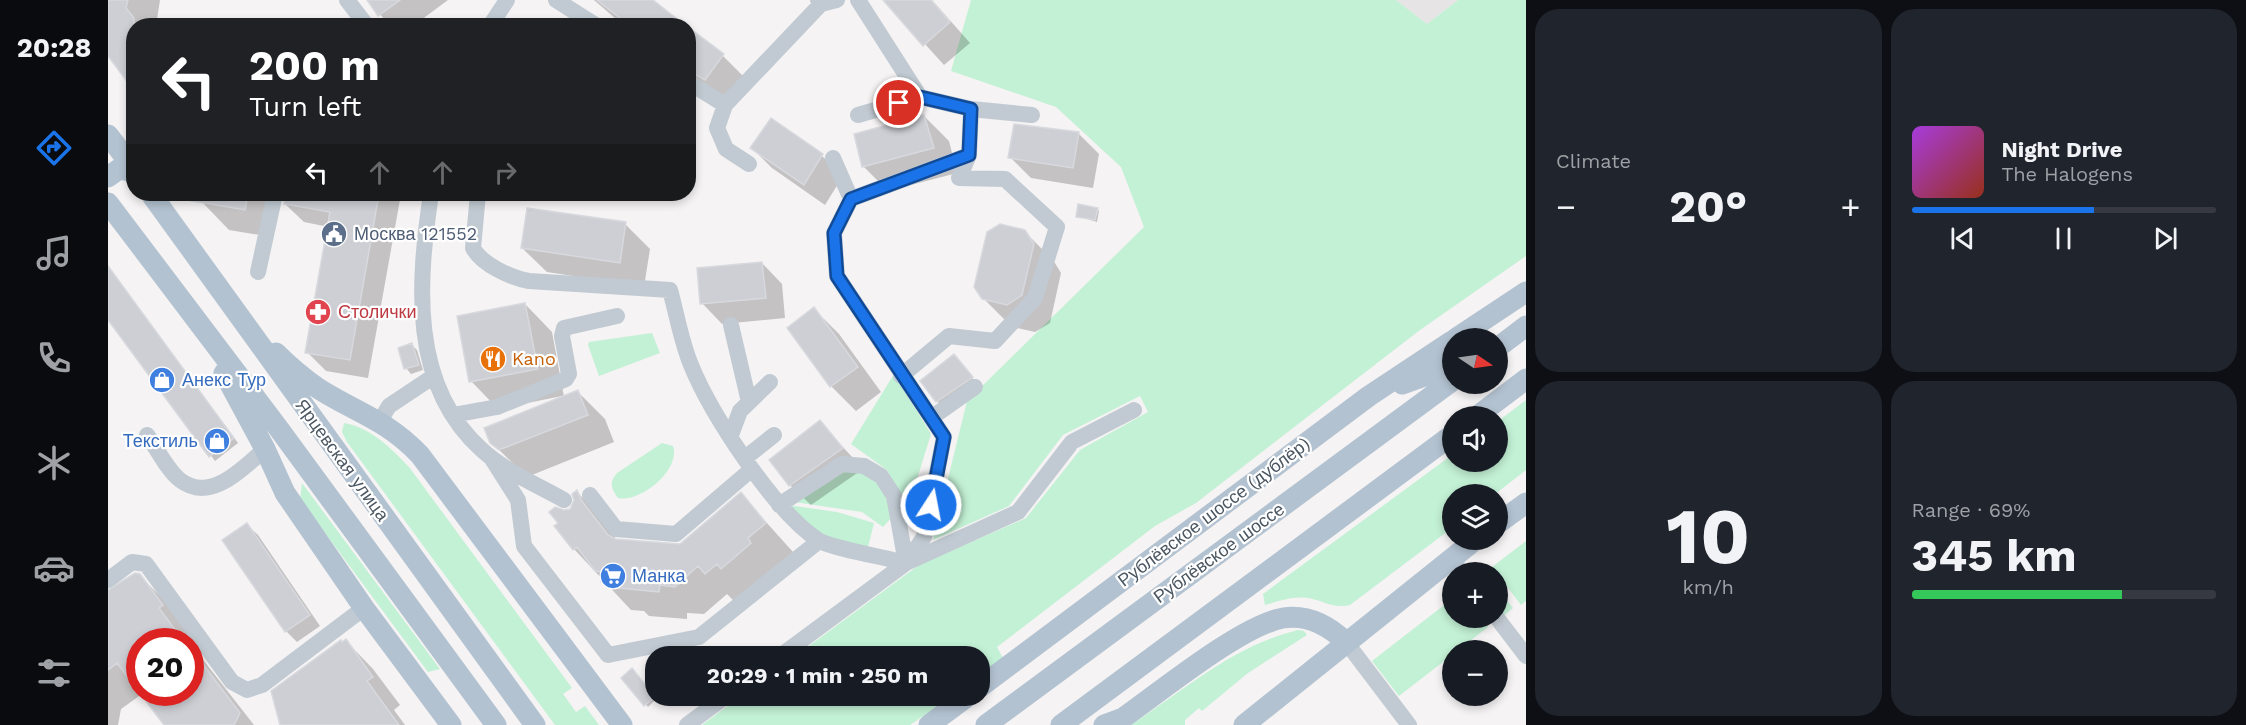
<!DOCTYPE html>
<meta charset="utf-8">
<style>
:root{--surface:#171b24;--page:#20242c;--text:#f1f3f6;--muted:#9ea1a6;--line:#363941;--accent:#1a73e8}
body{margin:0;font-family:"Work Sans",sans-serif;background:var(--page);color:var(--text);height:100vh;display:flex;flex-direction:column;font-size:22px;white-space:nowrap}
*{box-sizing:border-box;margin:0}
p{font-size:20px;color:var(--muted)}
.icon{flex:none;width:33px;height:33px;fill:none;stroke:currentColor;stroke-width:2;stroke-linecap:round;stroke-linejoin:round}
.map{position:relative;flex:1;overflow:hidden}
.drawer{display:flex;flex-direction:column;gap:9px;padding:9px;background:#0d0f14;width:720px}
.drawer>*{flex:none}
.guide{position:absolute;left:18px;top:18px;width:570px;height:183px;border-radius:24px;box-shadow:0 3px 9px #0003;background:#202124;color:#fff;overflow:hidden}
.needle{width:39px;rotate:103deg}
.fabs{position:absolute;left:1334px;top:328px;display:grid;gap:12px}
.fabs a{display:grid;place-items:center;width:66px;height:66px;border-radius:50%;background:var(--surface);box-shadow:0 3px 9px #0003;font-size:30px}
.speed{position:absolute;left:18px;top:628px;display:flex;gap:12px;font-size:30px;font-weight:700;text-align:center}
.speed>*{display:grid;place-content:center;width:78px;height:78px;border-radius:50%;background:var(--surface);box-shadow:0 3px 9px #0003;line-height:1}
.speed .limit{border:9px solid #d22;background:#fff;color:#111}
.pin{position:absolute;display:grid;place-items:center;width:51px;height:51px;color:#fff;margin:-26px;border:3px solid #fff;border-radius:50%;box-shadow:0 2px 6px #0007}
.me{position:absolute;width:66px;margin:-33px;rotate:11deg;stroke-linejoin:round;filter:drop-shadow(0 0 4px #0008)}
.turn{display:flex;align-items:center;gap:21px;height:126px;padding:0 24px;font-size:27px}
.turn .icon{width:78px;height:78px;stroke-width:2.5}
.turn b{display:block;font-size:42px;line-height:51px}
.lanes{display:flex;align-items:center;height:57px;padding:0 24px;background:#0003;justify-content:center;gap:30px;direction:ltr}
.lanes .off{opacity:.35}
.big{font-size:45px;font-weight:700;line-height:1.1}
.drawer .widget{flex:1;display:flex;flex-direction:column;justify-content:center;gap:9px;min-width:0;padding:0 21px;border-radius:24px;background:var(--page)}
.drawer .dial{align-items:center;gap:0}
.dial b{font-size:78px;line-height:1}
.song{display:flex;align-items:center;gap:18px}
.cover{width:72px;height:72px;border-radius:9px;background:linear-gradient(135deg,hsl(280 70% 55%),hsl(10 70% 35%))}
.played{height:6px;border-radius:3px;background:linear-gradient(90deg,var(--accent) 60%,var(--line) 60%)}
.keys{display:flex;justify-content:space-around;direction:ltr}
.heat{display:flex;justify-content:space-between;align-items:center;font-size:33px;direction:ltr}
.charge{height:9px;border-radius:4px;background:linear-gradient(90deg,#34c759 69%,var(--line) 0)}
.drawer .tiles{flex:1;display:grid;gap:9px;grid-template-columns:repeat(2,1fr)}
.trip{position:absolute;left:537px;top:646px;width:345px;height:60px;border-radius:24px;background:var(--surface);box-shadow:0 3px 9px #0003;font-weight:700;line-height:60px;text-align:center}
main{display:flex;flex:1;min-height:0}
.tab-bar{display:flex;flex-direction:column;width:108px;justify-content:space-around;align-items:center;background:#090b0e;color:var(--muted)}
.tab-bar .icon{width:42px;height:42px}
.tab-bar .active{color:var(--accent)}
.tab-bar b{font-size:27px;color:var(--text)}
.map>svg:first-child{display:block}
.education{fill:#e6e4e5}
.green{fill:#c3f1d5}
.shadow{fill:#0003}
.building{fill:#cdcfd5;stroke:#d7d9de;stroke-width:1.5}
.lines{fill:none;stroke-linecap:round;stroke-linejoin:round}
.minor{stroke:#c1cad2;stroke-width:16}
.major{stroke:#b3c2d1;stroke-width:21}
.route-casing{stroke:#114b97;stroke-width:15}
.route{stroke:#1a73e8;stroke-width:10}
.labels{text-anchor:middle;stroke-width:4.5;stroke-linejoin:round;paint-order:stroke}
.service-label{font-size:18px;fill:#4e5e75;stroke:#fff;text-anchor:start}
.health-label{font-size:18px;fill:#be3a42;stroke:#fff;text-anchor:start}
.food-label{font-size:18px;fill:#c56008;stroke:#fff;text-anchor:start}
.shop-label{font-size:18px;fill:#366cbe;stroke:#fff;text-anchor:start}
.street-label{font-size:18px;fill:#4a5661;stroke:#fff}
</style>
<main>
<nav class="tab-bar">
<b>20:28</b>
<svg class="icon active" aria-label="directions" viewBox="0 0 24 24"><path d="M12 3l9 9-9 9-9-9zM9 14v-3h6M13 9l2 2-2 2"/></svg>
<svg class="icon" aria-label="music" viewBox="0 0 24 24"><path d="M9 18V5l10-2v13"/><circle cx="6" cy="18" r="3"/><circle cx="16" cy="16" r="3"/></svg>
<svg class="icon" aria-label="phone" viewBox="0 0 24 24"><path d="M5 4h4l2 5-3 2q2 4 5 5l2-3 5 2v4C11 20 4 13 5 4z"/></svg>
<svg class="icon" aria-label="climate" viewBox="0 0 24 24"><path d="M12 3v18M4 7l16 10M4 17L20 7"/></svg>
<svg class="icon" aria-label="car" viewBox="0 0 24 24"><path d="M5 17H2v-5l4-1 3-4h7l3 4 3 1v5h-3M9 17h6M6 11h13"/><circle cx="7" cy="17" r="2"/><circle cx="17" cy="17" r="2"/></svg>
<svg class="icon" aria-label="filters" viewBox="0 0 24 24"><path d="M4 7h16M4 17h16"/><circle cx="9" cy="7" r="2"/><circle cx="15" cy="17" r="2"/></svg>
</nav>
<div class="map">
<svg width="1418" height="725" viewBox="0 0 1418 725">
<rect width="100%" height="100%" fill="#f5f3f3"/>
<path class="education" d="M1288,0H1350L1319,24Z"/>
<path class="green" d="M863,0H1288L1319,24L1350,0H1418V256L1312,330L1088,503L1047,526L889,647L897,662L872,679V657H686L811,565L918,518L972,450L1040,412L1032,396L955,435L901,506L825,540L859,401L1036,227L1013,167L948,107L843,71Z
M544,333L552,353L491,376L480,345L481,342Z
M786,374L823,434L800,508L779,470L743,444Z
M1418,400V470L1386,495H1344V528L1242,605C1226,609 1216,601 1200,598C1185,596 1171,601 1157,605L1155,594L1344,455V462H1389V422Z
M236,423C262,427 283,448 301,467L464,688L455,694L468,712L477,706L491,725H447L239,442L234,432Z
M554,443L565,446C573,470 532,503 510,498C503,488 501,483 509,473Z
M739,469C772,478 774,485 785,516L775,527L754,512L686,502Z
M194,483L332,669L320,672L192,499Z
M680,505L729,512L766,523L759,551L713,539Z
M1418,541V601L1413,605L1384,567Z
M1389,588L1405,608L1395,616L1389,608Z
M1344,599V618H1373L1380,627L1349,651H1344V655L1291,696L1264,661Z
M1190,630L1196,631L1199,635L1140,673L1094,711L1091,708L1077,720V725H1023C1078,689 1125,646 1190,630Z
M633,696H845L802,725H594Z"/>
<path class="shadow" d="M0,0H52L48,26H26L0,53Z
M260,0H340L305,26H282Z
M486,0H542L576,26H516Z
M777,0H824L862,43L836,65Z
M580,29L615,56L642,83L625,106L580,73Z
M816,116L841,141L849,173L780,191L756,167L747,135Z
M663,120L714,156L735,176L717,205L664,168L644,148Z
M970,133L991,154L985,188L923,178L902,157Z
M95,194H171L164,237L121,230L94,202Z
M179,194H293L260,378L218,371L199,352L221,227L196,222L177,204Z
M989,209L991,211L989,222L969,216Z
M517,224L542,249L536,287L439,272L414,248Z
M916,231L945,260L953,273L942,323L927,332L904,327L875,298Z
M654,263L674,284L677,318L614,324L594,303Z
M0,267L130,443L107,461L0,317Z
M417,304L444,332L456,397L470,392L497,419L506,442L419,477L383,442L454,396L390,409L363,381Z
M706,309L731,334L773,392L748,411L723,386L681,328Z
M304,345L309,350L315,370L303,374L298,368Z
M846,356L871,386L837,409L829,401Z
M712,422L755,469L703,505L682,485Z
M469,492L497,520L509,541L572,545L633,494L685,552L626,601L619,594L596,614L579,613V619L541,616L536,611L523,610L466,549L452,523L456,512L463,510Z
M139,525L150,535L212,626L189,642L178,631L116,541Z
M31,575L60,604L82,634L78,637L82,642H32V693H82V643L146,725H57L34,694L13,709L10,725H0V590Z
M238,641L265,669L292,705L286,710L297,725H173Z
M524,670L548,699L540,707L515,678Z"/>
<path class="building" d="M0,0H20L18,8L26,18V91L0,56Z
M259,0H292L270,16Z
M489,0H545L578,26H522Z
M775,0H823L842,22L815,46Z
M580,27L616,54L597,80L580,70Z
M816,115L826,148L754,167L746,134Z
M663,118L715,154L696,185L642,148Z
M906,124L971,132L965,168L900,158Z
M79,194H140L137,210L78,200Z
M177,194H271L242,360L197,353L222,212L176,204Z
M970,204L990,208L987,220L968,217Z
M419,208L518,222L512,263L413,248Z
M892,224L917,230L926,244L914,295L899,305L874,299L866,287L879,232Z
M654,262L658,298L592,304L589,268Z
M0,266L126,438L101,457L0,320Z
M417,303L430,369L361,382L349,316Z
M706,307L750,367L722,387L679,328Z
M304,343L311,365L296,369L290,348Z
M846,354L865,377L828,402L812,381Z
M470,390L480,415L391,450L382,443L376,428Z
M712,420L735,448L681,486L661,460Z
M469,490L474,501L500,535L507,539L572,544L633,492L658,523L640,538L643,543L613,569L609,564L597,574L590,566L567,587L552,585L551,592L511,588L512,584L493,582L494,572L487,571L469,547L465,550L446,526L450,523L441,512L447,507L456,510L462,509L466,500L464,494Z
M139,523L202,615L177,632L114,540Z
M27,573L32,574L55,605L51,608L76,642H32V693H82V647L132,713L126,725H56L9,663L0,670V590Z
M238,639L265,677L259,681L291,725H172L163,691L233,640L234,642Z
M524,668L547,697L536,706L513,678Z"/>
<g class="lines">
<path class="minor" d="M239,0L259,26
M448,0L489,26
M750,0L812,97L863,109L861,155L743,199L726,233L729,276L836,437L816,537L798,563
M713,4L729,0
M382,26L399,0
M580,82L617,105
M863,109L924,115
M750,115L812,97
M725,158L743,199
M641,164L618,149L609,128L617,105L713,4L710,0
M323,194C310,281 301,385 374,450C397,471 429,485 456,500
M370,194L365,248C374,265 404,278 421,281L562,290C569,315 573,341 583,365C603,414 666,511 710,540C722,548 780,558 798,563
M150,272L167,194
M623,325L641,402
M793,376L841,336L887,341L927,298L949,227L897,179L851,178L861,155
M345,415L389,407L458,379L461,374L454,336L456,328L509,316
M823,418L867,387
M272,421L281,406L326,376
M39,435C49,448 59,470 72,480C103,504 136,467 157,449
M623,435L632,411L662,382
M637,458L666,435
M384,459L410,500L416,546L500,655L591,637L711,541
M482,495L508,529L568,534L644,469
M671,505L734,464L756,466L773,476L786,496L798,563
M1343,558L1354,573
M0,580L24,562L38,564L124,682L139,690L154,685L256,608
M1389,618L1418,656
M1238,642L1301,725
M671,657L798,563L910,512L964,442L1026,410
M579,725L618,696"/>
<path class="major" d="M0,135L26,169
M0,177L11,169L26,172
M43,194L427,725
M0,203L171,429L388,725
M1347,339L1418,292
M1389,348L1418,326
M168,353C181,366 195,378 211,389C249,413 279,420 312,455L514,725
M116,373L157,449L177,493L256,608L343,725
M1294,384L1344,366
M1368,417L1418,379
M1389,524L1418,503
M872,687L1261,396L1344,341
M821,725L860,696
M878,725L1344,381
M953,725L1344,435
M996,725L1015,718C1052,692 1134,625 1175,618C1199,614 1221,626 1238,642
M1136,725L1367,540"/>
</g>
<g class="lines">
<g class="route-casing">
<path id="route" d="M791,103L812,97L863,109L861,155L743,199L726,233L729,276L836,437L823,505"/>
</g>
<use href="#route" class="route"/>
</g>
<defs>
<g id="civic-disc" transform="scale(1.35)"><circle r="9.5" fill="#5c6f8a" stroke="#fff"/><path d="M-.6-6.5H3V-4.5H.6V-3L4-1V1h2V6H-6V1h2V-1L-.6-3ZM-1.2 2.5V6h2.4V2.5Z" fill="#fff"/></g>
<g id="pharmacy-disc" transform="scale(1.35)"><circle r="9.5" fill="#e0444e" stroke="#fff"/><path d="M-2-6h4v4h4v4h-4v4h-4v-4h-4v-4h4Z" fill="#fff"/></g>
<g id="restaurant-disc" transform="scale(1.35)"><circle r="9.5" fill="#e8710a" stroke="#fff"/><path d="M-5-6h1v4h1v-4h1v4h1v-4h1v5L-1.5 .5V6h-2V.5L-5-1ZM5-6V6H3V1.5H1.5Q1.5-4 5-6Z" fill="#fff"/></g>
<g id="shop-disc" transform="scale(1.35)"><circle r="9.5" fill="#3f7fe0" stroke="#fff"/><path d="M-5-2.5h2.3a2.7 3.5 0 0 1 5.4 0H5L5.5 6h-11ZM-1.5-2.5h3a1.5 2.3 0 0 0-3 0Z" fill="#fff"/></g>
<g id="supermarket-disc" transform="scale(1.35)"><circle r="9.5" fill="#3f7fe0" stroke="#fff"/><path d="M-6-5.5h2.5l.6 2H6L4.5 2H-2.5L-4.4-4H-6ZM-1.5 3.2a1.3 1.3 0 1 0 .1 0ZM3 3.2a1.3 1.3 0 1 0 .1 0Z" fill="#fff"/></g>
</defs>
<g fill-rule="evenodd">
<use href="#civic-disc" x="226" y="234"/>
<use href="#pharmacy-disc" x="210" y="312"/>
<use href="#restaurant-disc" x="385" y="359"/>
<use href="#shop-disc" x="54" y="380"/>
<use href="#shop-disc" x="109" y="441"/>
<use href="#supermarket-disc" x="505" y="576"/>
</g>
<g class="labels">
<g class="service-label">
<text x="246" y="240">Москва 121552</text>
</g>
<g class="health-label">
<text x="230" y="318">Столички</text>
</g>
<g class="food-label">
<text x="404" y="365">Kano</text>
</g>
<g class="shop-label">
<text x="74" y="386">Анекс Тур</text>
<text x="90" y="447" text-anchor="end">Текстиль</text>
<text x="524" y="582">Манка</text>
</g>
<g class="street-label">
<text transform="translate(234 460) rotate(54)" y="6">Ярцевская улица</text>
<text transform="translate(1106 512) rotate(-37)" y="6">Рублёвское шоссе (дублёр)</text>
<text transform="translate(1111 553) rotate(-36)" y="6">Рублёвское шоссе</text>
</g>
</g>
</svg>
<div class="fabs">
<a><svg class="needle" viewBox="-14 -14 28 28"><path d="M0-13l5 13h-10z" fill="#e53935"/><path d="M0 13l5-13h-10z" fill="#9ea1a6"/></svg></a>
<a><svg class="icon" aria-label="sound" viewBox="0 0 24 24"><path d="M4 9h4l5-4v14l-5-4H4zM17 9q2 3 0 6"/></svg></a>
<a><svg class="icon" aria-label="layers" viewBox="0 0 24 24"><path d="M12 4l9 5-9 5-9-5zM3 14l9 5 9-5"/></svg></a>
<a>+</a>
<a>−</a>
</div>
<div class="speed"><div class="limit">20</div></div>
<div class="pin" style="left:791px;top:103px;background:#d93025"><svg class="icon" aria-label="arrive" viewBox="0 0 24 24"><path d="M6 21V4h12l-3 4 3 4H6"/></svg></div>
<svg class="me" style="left:823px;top:505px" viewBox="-20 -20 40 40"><circle r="17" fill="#1a73e8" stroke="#fff" stroke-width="3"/><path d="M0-11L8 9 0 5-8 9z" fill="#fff"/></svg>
<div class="trip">20:29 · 1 min · 250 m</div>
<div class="guide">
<div class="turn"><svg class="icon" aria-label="left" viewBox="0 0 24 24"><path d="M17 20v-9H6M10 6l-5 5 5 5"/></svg><div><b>200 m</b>Turn left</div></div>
<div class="lanes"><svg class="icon" aria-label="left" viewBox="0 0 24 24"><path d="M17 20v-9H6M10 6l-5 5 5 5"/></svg><svg class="icon off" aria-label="ahead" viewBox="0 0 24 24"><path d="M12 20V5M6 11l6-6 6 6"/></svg><svg class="icon off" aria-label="ahead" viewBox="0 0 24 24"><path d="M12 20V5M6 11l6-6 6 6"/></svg><svg class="icon off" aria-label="right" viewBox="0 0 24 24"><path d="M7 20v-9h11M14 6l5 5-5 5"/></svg></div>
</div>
</div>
<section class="drawer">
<div class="tiles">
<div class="widget"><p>Climate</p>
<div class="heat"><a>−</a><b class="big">20°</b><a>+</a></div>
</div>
<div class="widget">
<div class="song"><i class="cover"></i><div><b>Night Drive</b><p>The Halogens</p></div></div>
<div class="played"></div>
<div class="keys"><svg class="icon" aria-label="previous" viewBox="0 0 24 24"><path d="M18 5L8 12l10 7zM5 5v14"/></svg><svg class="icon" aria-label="pause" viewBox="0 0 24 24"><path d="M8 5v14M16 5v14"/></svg><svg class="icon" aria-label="next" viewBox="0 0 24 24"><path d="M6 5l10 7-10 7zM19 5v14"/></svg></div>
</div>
<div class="widget dial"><b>10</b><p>km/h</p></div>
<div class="widget"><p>Range · 69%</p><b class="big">345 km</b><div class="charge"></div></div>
</div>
</section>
</main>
